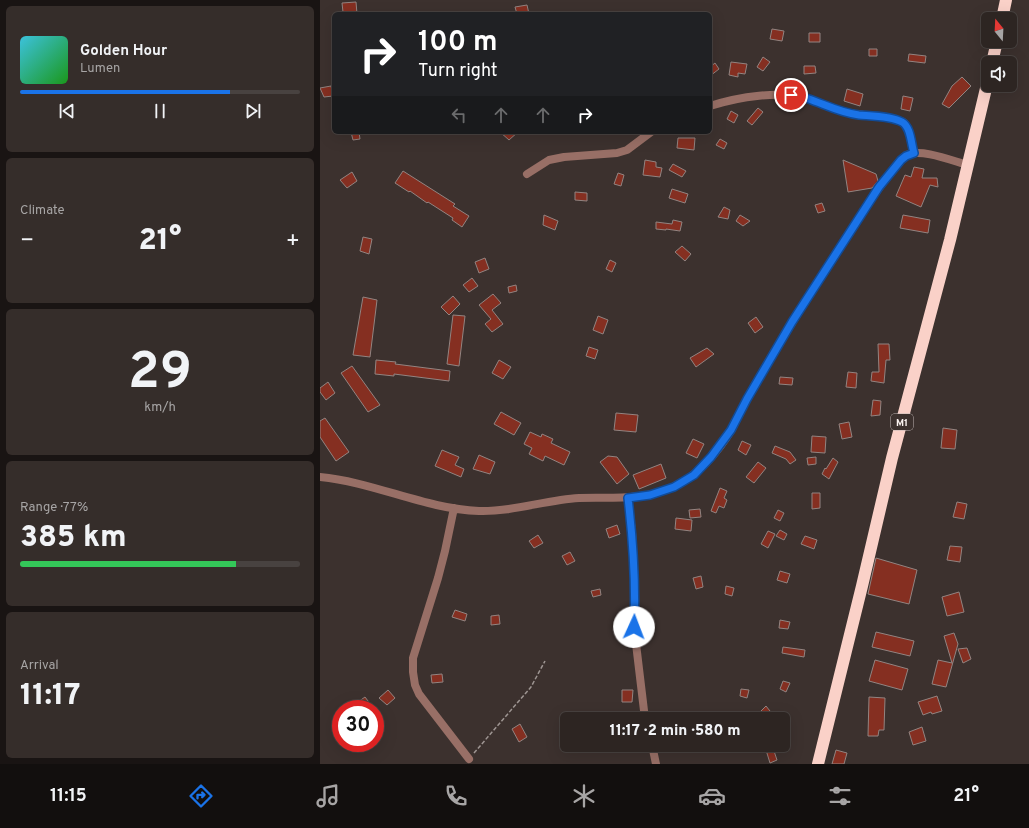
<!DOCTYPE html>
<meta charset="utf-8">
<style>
:root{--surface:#2d2522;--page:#352d2a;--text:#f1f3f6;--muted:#a7a5a5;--line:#484240;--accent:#1a73e8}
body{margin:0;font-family:Overpass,sans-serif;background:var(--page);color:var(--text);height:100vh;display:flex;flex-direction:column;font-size:15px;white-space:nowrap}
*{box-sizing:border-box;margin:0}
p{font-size:13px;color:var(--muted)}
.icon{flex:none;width:22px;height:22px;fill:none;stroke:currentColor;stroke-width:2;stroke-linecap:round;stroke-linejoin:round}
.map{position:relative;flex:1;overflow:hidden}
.details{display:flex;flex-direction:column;gap:6px;padding:6px;background:#191413;width:320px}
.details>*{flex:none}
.top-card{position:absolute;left:12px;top:12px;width:380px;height:122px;border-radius:6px;box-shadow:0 4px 16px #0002,0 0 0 1px var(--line);background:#202124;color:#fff;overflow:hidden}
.needle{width:26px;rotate:342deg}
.buttons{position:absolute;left:661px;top:12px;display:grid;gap:8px}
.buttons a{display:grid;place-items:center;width:36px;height:36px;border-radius:6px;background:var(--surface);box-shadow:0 4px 16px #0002,0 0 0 1px var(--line);font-size:20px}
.speed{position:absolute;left:12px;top:700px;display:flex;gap:8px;font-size:20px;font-weight:700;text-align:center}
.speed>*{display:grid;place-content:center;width:52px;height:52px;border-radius:50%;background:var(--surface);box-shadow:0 4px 16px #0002,0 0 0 1px var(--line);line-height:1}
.speed .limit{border:6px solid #d22;background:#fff;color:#111}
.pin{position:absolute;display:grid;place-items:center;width:34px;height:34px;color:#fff;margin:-17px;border:2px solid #fff;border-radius:50%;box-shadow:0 1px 4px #0007}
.me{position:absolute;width:44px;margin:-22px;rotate:2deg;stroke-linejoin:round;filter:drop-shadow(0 0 3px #0008)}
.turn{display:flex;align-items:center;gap:14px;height:84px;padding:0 20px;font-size:18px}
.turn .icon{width:52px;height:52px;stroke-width:2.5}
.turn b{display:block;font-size:28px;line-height:34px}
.lanes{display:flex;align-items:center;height:38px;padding:0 20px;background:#0003;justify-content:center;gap:20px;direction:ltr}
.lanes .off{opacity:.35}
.big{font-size:30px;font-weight:800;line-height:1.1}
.details .tile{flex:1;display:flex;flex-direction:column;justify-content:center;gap:6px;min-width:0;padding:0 14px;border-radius:6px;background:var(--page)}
.details .dial{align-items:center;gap:0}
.dial b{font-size:52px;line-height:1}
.song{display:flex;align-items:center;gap:12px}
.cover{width:48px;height:48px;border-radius:6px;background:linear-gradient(135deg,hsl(190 70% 55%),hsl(120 70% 35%))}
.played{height:4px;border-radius:2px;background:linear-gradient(90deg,var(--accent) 75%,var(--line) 75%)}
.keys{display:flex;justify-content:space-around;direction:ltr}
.heat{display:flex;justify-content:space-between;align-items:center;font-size:22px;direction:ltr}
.charge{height:6px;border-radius:3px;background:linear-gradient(90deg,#34c759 77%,var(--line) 0)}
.trip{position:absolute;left:240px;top:712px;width:230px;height:40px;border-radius:6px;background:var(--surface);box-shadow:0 4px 16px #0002,0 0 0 1px var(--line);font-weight:800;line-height:40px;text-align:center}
.dock{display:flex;height:64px;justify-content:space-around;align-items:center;background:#120f0e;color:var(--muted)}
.dock .icon{width:28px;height:28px}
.dock .current{color:var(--accent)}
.dock b{font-size:18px;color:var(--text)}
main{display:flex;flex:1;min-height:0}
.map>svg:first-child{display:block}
.building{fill:#852f21;stroke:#928481}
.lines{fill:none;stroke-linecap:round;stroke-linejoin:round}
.path{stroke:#9e9592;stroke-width:1.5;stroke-dasharray:4 2;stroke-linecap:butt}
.street{stroke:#986f66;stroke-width:8}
.highway{stroke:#fad1c8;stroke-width:12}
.route-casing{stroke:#114b97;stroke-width:10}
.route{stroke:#1a73e8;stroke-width:7}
.labels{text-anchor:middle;stroke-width:4;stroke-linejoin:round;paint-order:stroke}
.shield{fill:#3c312e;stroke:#c1b8b6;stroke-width:1}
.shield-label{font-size:10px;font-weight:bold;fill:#faf2f0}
</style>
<main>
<section class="details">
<div class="tile">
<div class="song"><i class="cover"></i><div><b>Golden Hour</b><p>Lumen</p></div></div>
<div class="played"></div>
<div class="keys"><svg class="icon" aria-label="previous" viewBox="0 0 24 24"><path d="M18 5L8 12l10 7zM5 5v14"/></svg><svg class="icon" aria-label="pause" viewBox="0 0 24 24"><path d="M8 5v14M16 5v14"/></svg><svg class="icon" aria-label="next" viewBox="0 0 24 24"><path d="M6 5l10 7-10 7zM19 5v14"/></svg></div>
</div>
<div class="tile"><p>Climate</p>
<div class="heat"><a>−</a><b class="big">21°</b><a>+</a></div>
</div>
<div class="tile dial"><b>29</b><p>km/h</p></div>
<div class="tile"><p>Range · 77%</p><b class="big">385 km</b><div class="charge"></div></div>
<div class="tile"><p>Arrival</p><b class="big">11:17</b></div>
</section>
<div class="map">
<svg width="709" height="764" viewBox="0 0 709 764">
<rect width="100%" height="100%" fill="#3c312e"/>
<path class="building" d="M36,2L37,14H30V12H23L22,3Z
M207,5L209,14H197L195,7Z
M452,29L464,31L462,41L450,39Z
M489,33H500V42H489Z
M549,49H557V56H549Z
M589,54L606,56L605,63L588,61Z
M443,57L450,62L443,71L437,67Z
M411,62L427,64L425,74L418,73V77L409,75Z
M395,63L399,69L390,76V67Z
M484,66H495L496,73L484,74Z
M642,77L651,86L629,108L622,104L632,86Z
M11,86L13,96L4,97L0,88Z
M527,89L543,94L540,106L524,101Z
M583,96L593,98L590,111L581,109Z
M438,108L443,112L432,125L427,121Z
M411,111L418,115L414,123L407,119Z
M31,132H39L40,139L33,140Z
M180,132H198L189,140Z
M358,138H375L374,150L357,148Z
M400,139L407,143L404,149L396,145Z
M325,160L336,162V167L342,168L340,177L323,175Z
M523,160L556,174L558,181L552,188L528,192Z
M353,164L366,171L362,177L349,170Z
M594,167L604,169L602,178H617L618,187L610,185L601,207L576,196L585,175L591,177Z
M83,171L135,204L133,206L149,216L142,227L132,220L133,218L108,202L107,203L90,191L89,192L75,183Z
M32,172L37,181L27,188L20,180Z
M298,173L304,175L301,186L294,184Z
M352,189L368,194L365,203L349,198Z
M255,192L267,193V201L255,200Z
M502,203L505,211L498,213L495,205Z
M404,207L410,210L408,219L398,217Z
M224,215L238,221L235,230L223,225Z
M420,215L430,221L423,226L416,221Z
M583,215L610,220L608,233L580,228Z
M353,220L362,222L360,231L346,229V230L336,229V222L352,224Z
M43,237L52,239L49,254L40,251Z
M362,246L371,254L365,261L355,252Z
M165,258L169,269L159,273L155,262Z
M290,260L296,263L292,272L286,269Z
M152,278L158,286L149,292L143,285Z
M196,285L197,291L189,293L188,287Z
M173,294L181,303L172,310L183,324L172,332L165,324L171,319L159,305Z
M133,296L140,304L129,315L121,307Z
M43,297L57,300L50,357L33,355Z
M133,315L145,316L139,366L127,364Z
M278,316L288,320L283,334L273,330Z
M436,317L443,327L435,333L428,323Z
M558,344H569L570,360H566L564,383L551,381L552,372H559Z
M269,347L278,350L275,359L266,356Z
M387,348L394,354L376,367L370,358Z
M56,360L76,362L75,364L130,371L129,381L74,374V376L55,374Z
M179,360L191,367L183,379L172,373Z
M32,366L60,405L48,412L21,373Z
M528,372L537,373L536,388L526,387Z
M460,377L473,378L472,385L459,384Z
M8,382L15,393L6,400L0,392V388Z
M553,400L561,401L560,415L551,416Z
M181,412L201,423L194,435L174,424Z
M296,413L318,415L316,432L294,430Z
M5,418L29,452L16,461L0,437V421Z
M529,422L532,437L522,439L519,424Z
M623,428L637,430L635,449L621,448Z
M210,432L221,437L222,434L233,439L231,443L250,452L244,465L225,456L223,461L209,454L212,448L204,444Z
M492,436L506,437L505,453L491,452Z
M373,439L384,444L377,458L366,453Z
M422,441L431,445L426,455L418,450Z
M455,446L470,452L476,460L470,464L466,459L452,453Z
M122,450L139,457L135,465L144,469L141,477L115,466Z
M159,455L175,462L170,474L153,469Z
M288,456L297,457L309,474L297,484L280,462Z
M496,457V464L488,465L487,458Z
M513,458L518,462L509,479L502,474L505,468L506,469Z
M438,462L446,468L434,483L426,477Z
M341,464L346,478L319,489L313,475Z
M400,488L407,491L404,498L407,500L404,508L399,506L396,513L391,511Z
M492,493H500V508L492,509Z
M637,502L647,504L644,519L633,517Z
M380,509L381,517L370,518L369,510Z
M458,510L464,513L460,521L454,518Z
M356,518L372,520L371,531L355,529Z
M297,525L300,534L289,538L286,529Z
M460,530L467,534L464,540L456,536Z
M448,531L455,534L448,548L441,544Z
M218,535L223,543L214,548L209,541Z
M485,536L497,540L494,549L481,544Z
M630,546L642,547L640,562L627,560Z
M250,552L255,561L247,565L242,556Z
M556,558L597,570L589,604L548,594Z
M460,571L470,574L467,583L457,580Z
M381,576L383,587L376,589L373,578Z
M406,586L414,588L412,596L405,594Z
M280,589L281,595L273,597L271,591Z
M639,592L644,612L627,616L622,597Z
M135,610L147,614L145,621L132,617Z
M179,615L180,624L171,625V616Z
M460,620L470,622L468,629L459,628Z
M556,632L594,641L590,656L552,647Z
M634,633L638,644L626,687L612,684L618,660L632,663L624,636Z
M463,647L485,650L484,657L462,653Z
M647,648L651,659L643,663L638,649Z
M555,660L588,669L582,690L549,681Z
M122,674L123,682L112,683L111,675Z
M463,681L470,683L466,692L460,689Z
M421,689L429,690L427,698L420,696Z
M68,690L75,698L67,705L59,698Z
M302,690H313L312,702H302Z
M617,696L622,711L612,714L611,712L603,715L598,702Z
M45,697L54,709H28Z
M549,697L565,698L564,730H559L558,736H548Z
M446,706L454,716L450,719H444L439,713Z
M200,724L207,737L199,742L192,729Z
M602,727L606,741L593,745L589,732Z
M453,748L457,760L450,763L446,750Z
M516,750L527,753L524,764H512Z"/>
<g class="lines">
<path class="path" d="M154,753L211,687L225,661"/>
<path class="street" d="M390,106C418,97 460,90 489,99C503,103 515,111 529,113C542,116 572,116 583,122C591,128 591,144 593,153
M207,174L229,160L244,157L297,153L307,150L331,132
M0,477C54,482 105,509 159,511C193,512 225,500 259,498C291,497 323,501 353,487C377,477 399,451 412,429C417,419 422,409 427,399C441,374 456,348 472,323C493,288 517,253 539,218C550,200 560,186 573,170C577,165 581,158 587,155C601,148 633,161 648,165
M308,498L312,532L315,591L314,627L325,719
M134,508L125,551L118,578L93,658V672L95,685L99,694L149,759
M332,745L336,764"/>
<path class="highway" d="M682,19L686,0
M672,63L677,41
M498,764L542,586L572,458L630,240L668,80"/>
</g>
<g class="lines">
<g class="route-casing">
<path id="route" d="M314,627C316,584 313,541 308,498L330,495L354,487L374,475L391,457L411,430L427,399L472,322L559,187L581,160L586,156L594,153C591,144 591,127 582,122C571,116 551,116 539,115C521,113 506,105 489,99C484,97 477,96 471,95"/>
</g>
<use href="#route" class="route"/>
</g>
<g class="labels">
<rect class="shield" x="571" y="414" width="22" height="16" rx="3"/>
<g class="shield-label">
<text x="582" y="426">M1</text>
</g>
</g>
</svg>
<div class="buttons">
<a><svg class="needle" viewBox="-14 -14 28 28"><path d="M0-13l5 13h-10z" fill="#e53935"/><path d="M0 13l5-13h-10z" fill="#a7a5a5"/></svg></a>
<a><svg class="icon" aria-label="sound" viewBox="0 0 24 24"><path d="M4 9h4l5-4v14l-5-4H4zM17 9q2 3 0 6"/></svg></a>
</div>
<div class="speed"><div class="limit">30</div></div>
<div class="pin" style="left:471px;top:95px;background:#d93025"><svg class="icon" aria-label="arrive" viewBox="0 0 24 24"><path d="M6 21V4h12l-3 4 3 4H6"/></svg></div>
<svg class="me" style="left:314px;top:627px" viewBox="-20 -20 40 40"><circle r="19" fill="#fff"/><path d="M0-13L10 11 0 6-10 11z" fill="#1a73e8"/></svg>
<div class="trip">11:17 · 2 min · 580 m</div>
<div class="top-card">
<div class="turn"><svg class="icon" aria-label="right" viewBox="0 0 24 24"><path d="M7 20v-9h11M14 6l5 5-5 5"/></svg><div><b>100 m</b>Turn right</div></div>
<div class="lanes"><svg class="icon off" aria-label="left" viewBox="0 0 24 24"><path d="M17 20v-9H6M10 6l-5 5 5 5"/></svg><svg class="icon off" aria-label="ahead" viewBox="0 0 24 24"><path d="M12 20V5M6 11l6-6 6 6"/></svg><svg class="icon off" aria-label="ahead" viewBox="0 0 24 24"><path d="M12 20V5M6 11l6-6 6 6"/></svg><svg class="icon" aria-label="right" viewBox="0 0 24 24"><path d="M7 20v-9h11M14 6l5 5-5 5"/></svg></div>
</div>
</div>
</main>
<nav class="dock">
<b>11:15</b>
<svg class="icon current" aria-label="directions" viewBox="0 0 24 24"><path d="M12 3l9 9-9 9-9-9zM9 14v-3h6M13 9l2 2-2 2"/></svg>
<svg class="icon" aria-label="music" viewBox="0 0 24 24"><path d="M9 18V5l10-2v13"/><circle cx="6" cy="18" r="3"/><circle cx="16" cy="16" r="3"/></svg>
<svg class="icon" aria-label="phone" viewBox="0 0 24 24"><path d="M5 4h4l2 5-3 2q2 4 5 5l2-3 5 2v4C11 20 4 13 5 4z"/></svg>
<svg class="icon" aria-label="climate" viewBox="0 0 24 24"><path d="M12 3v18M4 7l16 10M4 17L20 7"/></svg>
<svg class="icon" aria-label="car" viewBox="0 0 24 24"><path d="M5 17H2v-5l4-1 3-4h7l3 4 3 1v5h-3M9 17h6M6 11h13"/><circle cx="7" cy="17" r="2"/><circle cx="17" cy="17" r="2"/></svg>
<svg class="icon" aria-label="filters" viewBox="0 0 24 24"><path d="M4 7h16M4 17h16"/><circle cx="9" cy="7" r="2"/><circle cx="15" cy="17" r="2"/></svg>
<b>21°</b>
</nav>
